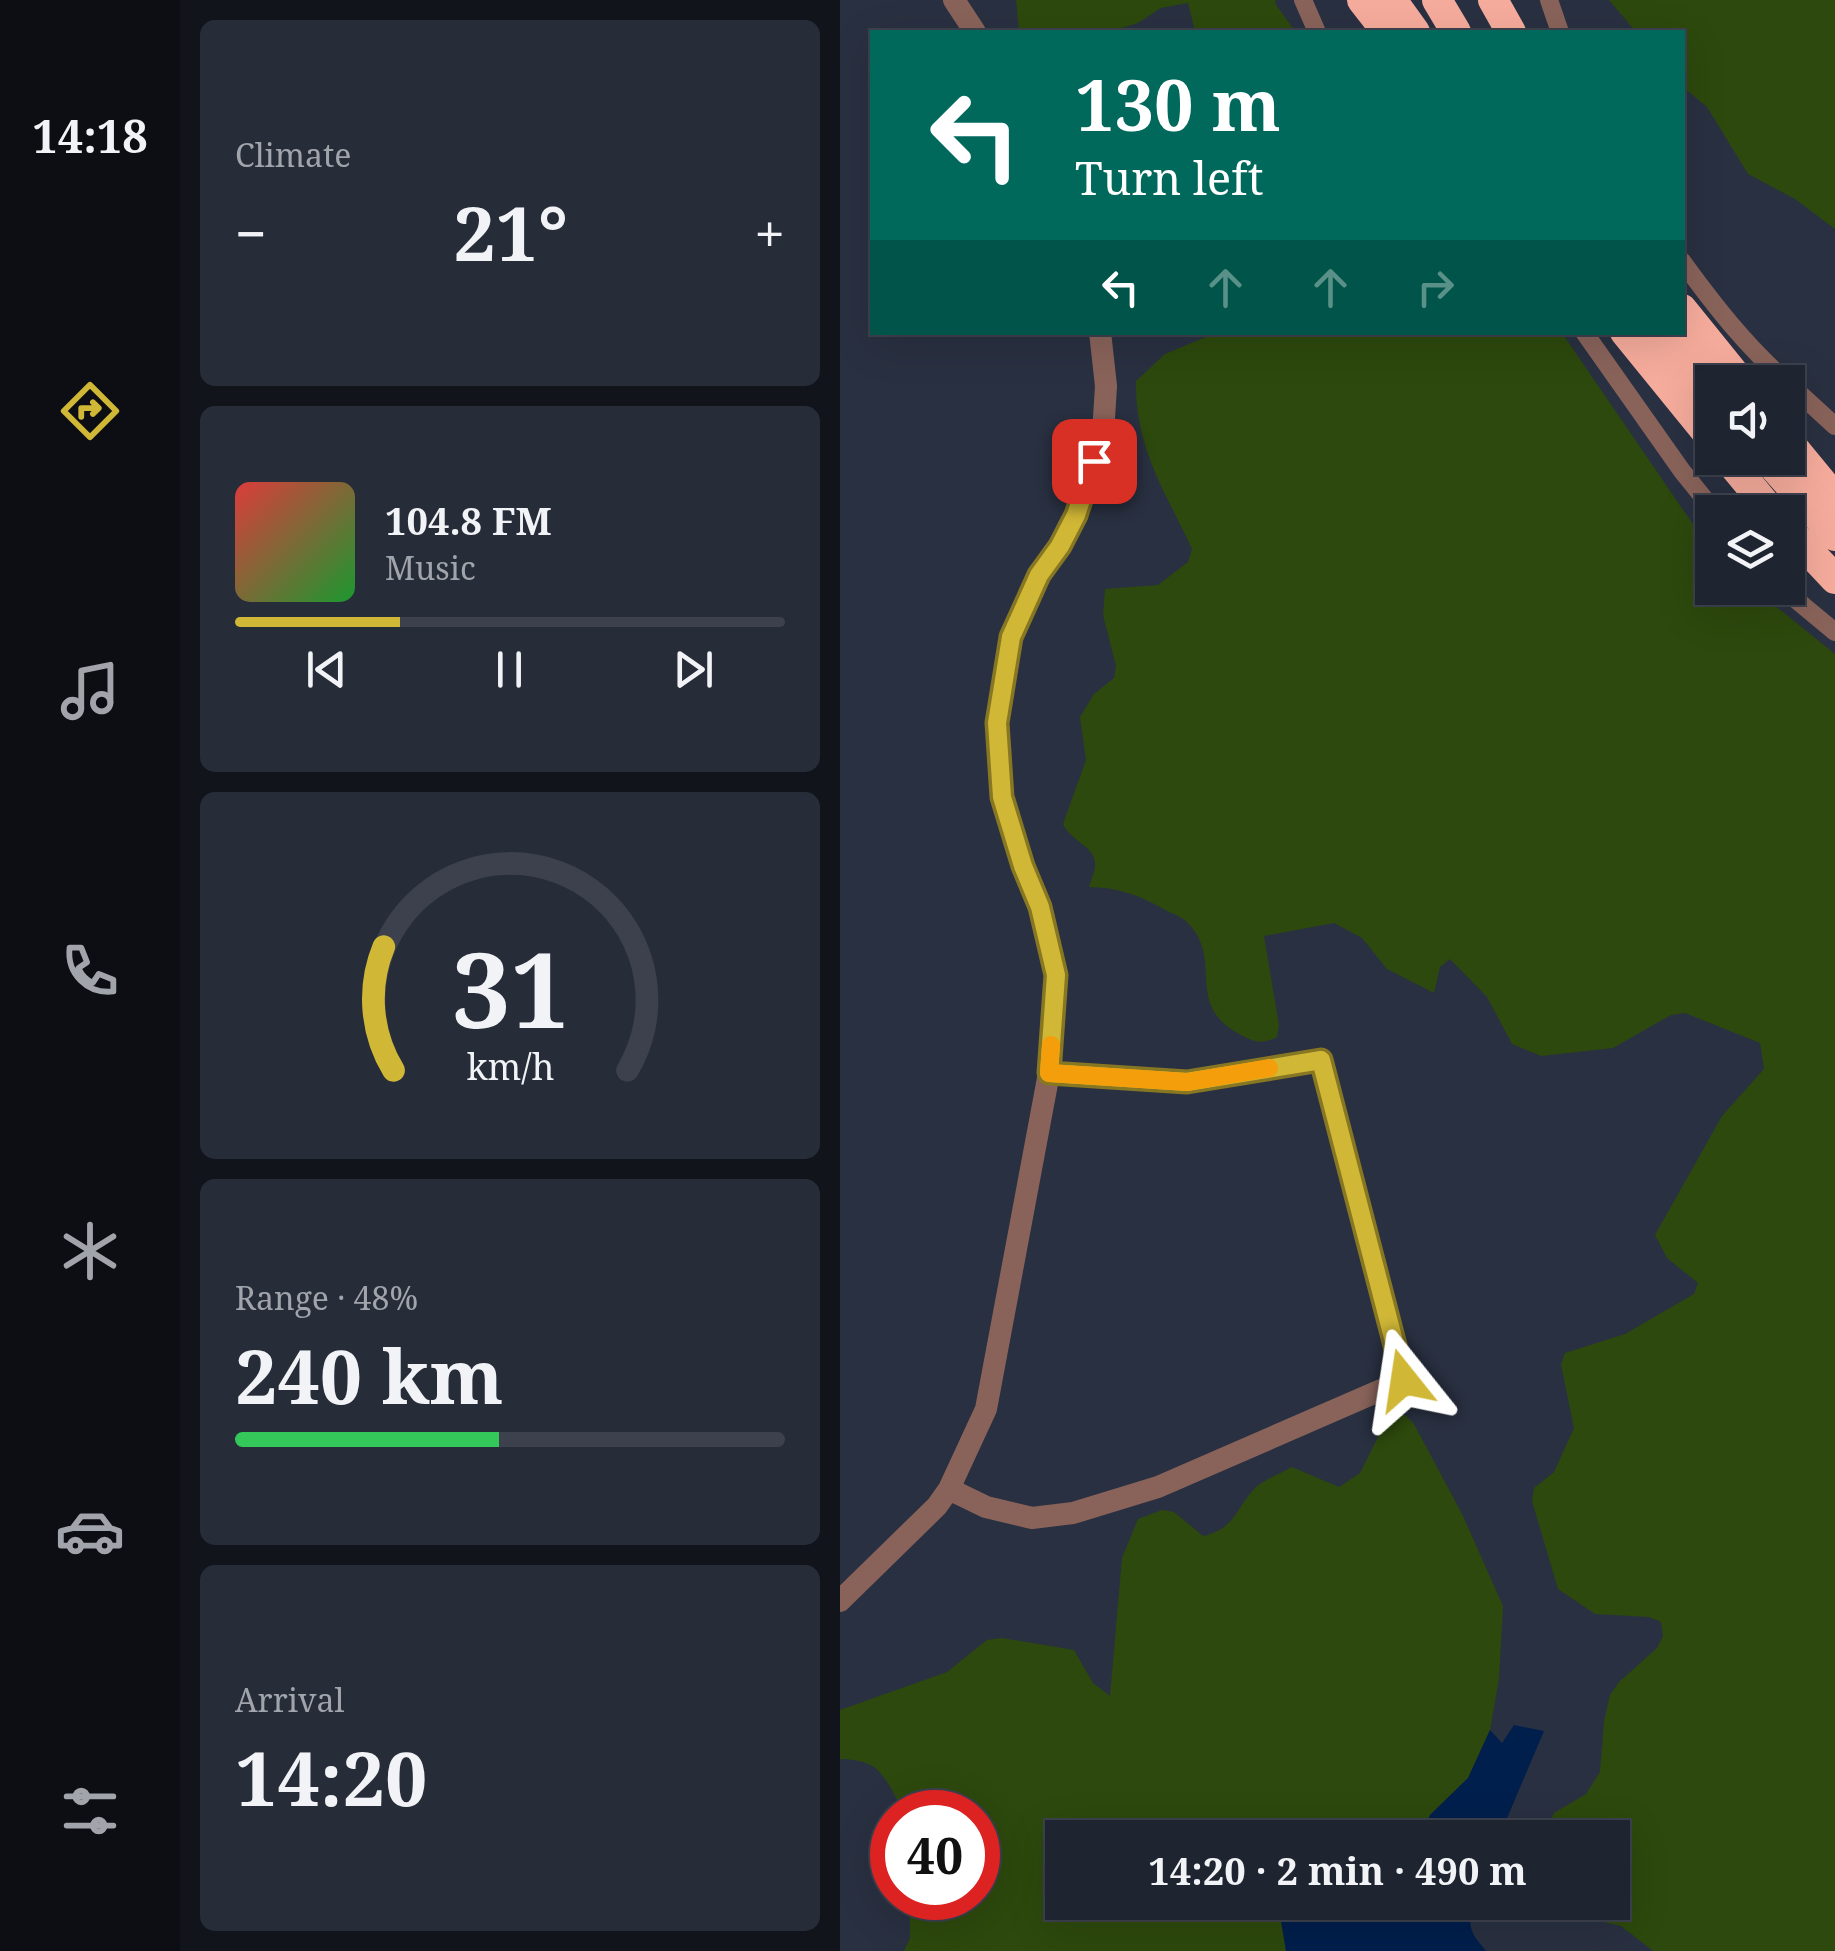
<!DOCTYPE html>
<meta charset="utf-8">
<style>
:root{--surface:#1f2431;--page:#272c39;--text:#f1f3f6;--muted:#a1a4ab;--line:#3c414d;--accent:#d0b736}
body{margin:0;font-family:"Noto Serif",serif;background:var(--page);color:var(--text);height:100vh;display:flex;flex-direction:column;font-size:38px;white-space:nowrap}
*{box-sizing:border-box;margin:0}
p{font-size:32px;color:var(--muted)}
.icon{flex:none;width:55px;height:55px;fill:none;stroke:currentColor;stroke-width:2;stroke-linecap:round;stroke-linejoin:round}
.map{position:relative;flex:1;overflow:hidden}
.sheet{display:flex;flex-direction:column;gap:20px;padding:20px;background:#11141b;width:660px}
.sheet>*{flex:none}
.top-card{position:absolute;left:30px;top:30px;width:815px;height:305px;border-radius:0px;box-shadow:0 10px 40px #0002,0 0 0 2px var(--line);background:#00695c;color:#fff;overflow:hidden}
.controls{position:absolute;left:855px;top:365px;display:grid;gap:20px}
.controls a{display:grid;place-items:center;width:110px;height:110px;border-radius:0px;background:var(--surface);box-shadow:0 10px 40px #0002,0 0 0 2px var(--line);font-size:50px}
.speed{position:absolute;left:30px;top:1790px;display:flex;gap:20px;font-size:50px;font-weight:700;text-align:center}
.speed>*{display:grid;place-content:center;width:130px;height:130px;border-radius:50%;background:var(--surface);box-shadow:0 10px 40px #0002,0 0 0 2px var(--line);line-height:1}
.speed .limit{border:15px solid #d22;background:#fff;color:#111}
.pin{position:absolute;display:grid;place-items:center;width:85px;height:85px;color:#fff;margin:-42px;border-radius:20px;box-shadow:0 5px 15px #0006}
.me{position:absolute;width:110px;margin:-55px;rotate:345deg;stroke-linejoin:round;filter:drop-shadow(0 0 8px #0008)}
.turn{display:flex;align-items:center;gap:35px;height:210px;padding:0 40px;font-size:45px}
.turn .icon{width:130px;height:130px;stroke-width:2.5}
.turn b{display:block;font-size:70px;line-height:85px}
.lanes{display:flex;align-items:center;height:95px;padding:0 40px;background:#0003;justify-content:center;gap:50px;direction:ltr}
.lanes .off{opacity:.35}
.big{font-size:75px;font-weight:700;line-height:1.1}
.sheet .widget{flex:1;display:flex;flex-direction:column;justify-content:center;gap:15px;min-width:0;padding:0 35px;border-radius:15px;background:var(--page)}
.sheet .dial{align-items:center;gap:0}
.dial svg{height:260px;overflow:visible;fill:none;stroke:var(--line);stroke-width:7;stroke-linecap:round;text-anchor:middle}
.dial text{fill:var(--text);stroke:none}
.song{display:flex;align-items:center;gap:30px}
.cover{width:120px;height:120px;border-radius:15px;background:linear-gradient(135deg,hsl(0 70% 55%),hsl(130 70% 35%))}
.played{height:10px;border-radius:5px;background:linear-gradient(90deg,var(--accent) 30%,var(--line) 30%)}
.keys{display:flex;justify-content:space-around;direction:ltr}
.heat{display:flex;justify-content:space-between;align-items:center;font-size:55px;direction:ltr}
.charge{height:15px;border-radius:8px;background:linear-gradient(90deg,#34c759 48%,var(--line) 0)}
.trip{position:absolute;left:205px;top:1820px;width:585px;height:100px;border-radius:0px;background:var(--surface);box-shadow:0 10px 40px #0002,0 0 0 2px var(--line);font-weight:700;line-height:100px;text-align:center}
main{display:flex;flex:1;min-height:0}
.menu{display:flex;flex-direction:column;width:180px;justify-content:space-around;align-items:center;background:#0c0e14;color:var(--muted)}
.menu .icon{width:70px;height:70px}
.menu .current{color:var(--accent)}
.menu b{font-size:45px;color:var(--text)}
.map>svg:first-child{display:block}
.green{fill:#2d490d}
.water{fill:#001f4c}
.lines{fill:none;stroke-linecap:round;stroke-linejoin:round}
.minor{stroke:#89635a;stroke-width:18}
.tertiary{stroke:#89635a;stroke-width:22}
.motorway{stroke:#f6ac9c;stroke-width:30}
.route-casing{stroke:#877723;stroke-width:25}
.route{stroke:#d0b736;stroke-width:18}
.slow{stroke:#f59e0b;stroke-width:18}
</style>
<main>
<nav class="menu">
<b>14:18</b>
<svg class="icon current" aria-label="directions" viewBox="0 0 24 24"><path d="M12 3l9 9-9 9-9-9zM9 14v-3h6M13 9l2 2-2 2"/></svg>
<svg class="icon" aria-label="music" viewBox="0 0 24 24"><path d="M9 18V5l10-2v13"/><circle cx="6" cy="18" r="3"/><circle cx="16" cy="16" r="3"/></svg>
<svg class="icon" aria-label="phone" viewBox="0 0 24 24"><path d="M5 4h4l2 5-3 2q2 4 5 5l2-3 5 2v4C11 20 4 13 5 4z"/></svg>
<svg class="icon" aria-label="climate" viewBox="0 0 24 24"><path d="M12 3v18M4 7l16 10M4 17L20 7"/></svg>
<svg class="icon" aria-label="car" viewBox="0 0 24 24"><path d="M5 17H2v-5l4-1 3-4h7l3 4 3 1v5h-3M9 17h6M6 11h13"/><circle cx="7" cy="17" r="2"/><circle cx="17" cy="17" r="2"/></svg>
<svg class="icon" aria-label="filters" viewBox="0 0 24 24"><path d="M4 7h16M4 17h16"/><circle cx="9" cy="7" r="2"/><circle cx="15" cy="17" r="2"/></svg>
</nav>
<section class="sheet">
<div class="widget"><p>Climate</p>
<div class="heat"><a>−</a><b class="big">21°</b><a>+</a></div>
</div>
<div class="widget">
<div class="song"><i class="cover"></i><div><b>104.8 FM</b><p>Music</p></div></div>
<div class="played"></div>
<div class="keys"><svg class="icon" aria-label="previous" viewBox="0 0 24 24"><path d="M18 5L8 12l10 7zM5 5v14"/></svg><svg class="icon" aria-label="pause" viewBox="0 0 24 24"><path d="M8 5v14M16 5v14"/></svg><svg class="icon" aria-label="next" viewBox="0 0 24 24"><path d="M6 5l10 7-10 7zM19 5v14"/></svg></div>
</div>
<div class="widget dial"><svg viewBox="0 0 100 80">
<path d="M14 69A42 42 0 1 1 86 69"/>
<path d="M14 69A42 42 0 0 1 11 31" stroke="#d0b736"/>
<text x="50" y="56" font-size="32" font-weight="700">31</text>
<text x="50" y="72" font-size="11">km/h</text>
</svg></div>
<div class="widget"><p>Range · 48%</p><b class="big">240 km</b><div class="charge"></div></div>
<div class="widget"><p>Arrival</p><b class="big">14:20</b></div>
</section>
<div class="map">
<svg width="995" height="1951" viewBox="0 0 995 1951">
<rect width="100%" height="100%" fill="#293041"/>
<path class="green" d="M176,0H435L436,5L456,32H351L354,27L348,3L321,8L298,23L269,32H179Z
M769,0H995V229L955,199L908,174L867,107L843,87L842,32H796Z
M378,332L722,333L872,552V588H913L995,654V1951H813L781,1926L741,1917L727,1903L772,1902V1838L705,1837L714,1813L746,1794L760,1772L764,1721L770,1695L779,1682L817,1648L823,1636L821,1622L809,1617L755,1614L718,1589L692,1501L694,1488L714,1472L734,1428L721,1365L725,1353L785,1334L854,1294L858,1283L827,1258L815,1235L882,1116L924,1069L920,1043L845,1013L831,1015L773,1048L701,1056L672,1044L647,997L610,959L600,967L594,993L547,969L522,938L494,923L424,936L439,1025L437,1037C423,1044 416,1043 401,1035C343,1005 384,962 349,924C344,918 336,915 329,912C300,896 283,888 249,887C251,880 256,869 255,862C254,847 230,840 223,824L246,760L240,717L254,694L274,678L276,666L263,615L265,589L318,585L348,562L352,549C325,491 295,448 296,381L325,354Z
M552,1415H565L574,1424L623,1516L663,1606L659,1679L650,1730L628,1778L590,1815L580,1837L222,1838V1902L438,1903L446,1951H64L70,1938V1898H138V1812H61C58,1799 46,1776 34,1767C26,1761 10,1759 0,1759V1710L107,1672L147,1640L162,1638L234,1650L253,1683L270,1696L282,1558L298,1519L322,1510L334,1512L363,1536C397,1528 395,1508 416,1487C426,1479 441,1473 452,1467L499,1487L520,1473L544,1425Z"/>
<path class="water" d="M674,1725L704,1731L659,1837H581L590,1815L628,1778L650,1730L662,1743Z
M438,1903H633C628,1928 629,1931 646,1951H446Z"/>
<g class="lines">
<path class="minor" d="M463,0L477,32
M709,0L720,32
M842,261C874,305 906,346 947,382
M744,332L842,471L875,512
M948,383L995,426
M942,588L995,632"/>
<path class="tertiary" d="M114,0L135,32
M109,1489L146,1507L192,1518L233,1513L318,1487L564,1380L481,1060L347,1082L209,1073
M0,1601L97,1506L109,1489L146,1409L209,1073L217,975L201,907L183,866L162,797L157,723L171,637L199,575L220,546L235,515L263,434L266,386L260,332"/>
<path class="motorway" d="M522,0L547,32
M552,0L575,32
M597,0L616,32
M653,0L671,32
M842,309L901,382
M785,332L872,439
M822,332L872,394
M948,441L995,498
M887,458L932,512
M926,458L995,536
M948,529L995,579"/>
</g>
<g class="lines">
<g class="route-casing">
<path id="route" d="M254,461L236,515L220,546L199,575L171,637L157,723L162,797L183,866L200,907L216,975L209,1073L347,1082L481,1060L564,1380"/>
</g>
<use href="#route" class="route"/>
<path class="slow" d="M211,1045L209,1073L347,1082L429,1068"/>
</g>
</svg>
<div class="controls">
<a><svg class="icon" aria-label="sound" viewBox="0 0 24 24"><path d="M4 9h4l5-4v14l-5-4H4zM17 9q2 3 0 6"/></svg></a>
<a><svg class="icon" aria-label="layers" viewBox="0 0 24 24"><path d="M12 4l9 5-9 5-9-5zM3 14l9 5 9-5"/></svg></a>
</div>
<div class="speed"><div class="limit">40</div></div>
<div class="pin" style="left:254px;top:461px;background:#d93025"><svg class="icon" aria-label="arrive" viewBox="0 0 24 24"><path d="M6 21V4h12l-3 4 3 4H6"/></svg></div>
<svg class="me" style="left:564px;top:1380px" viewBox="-20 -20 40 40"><path d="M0-17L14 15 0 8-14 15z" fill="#d0b736" stroke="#fff" stroke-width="4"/></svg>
<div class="trip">14:20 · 2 min · 490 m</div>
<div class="top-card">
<div class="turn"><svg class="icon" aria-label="left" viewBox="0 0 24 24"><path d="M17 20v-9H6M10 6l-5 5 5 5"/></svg><div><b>130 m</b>Turn left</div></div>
<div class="lanes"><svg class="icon" aria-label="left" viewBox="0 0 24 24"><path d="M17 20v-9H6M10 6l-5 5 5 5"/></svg><svg class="icon off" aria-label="ahead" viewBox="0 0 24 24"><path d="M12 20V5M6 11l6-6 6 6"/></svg><svg class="icon off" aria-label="ahead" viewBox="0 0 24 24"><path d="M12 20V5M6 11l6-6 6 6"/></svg><svg class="icon off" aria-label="right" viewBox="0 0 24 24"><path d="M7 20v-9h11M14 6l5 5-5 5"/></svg></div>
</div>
</div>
</main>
